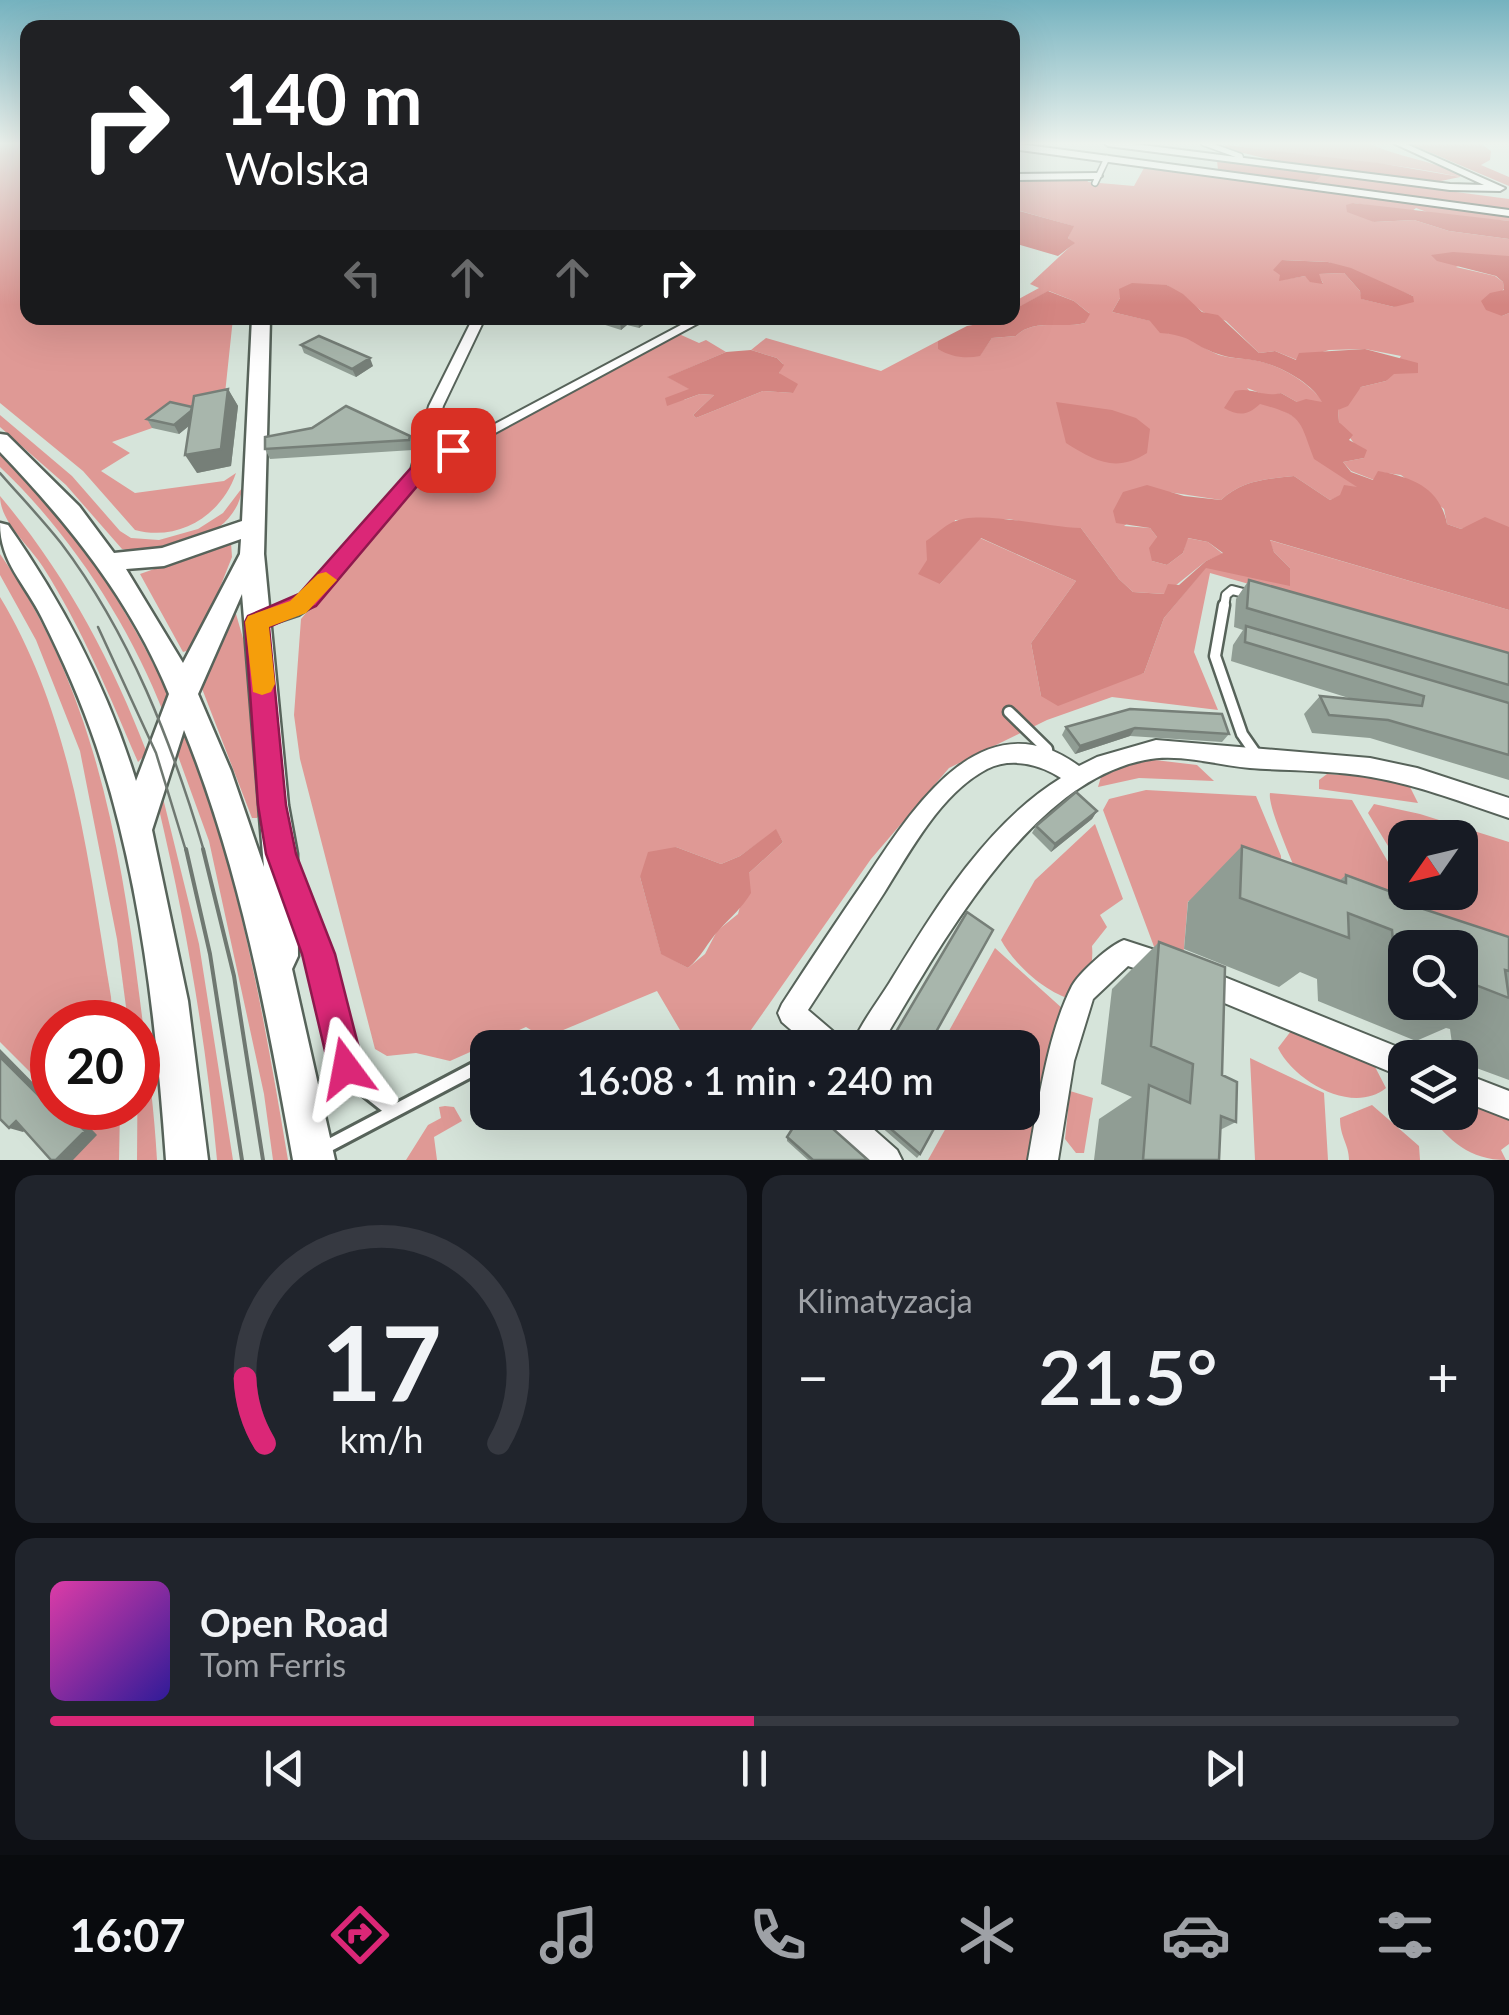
<!DOCTYPE html>
<html lang="pl">
<meta charset="utf-8">
<style>
:root{--surface:#171b24;--page:#20242c;--text:#f1f3f6;--muted:#9ea1a6;--line:#363941;--accent:#db2777}
body{margin:0;font-family:Lato,sans-serif;background:var(--page);color:var(--text);height:100vh;display:flex;flex-direction:column;font-size:38px;white-space:nowrap}
*{box-sizing:border-box;margin:0}
p{font-size:32px;color:var(--muted)}
.icon{flex:none;width:55px;height:55px;fill:none;stroke:currentColor;stroke-width:2;stroke-linecap:round;stroke-linejoin:round}
.map{position:relative;height:1160px;overflow:hidden}
.details{display:flex;flex-direction:column;gap:15px;padding:15px;background:#0d0f14;flex:1}
.details>*{flex:none}
.top-card{position:absolute;left:20px;top:20px;width:1000px;height:305px;border-radius:20px;box-shadow:0 10px 40px #0002;background:#202124;color:#fff;overflow:hidden}
.needle{width:65px;rotate:236deg}
.fabs{position:absolute;left:1388px;top:820px;display:grid;gap:20px}
.fabs a{display:grid;place-items:center;width:90px;height:90px;border-radius:20px;background:var(--surface);box-shadow:0 10px 40px #0002;font-size:50px}
.speed{position:absolute;left:30px;top:1000px;display:flex;gap:20px;font-size:50px;font-weight:700;text-align:center}
.speed>*{display:grid;place-content:center;width:130px;height:130px;border-radius:50%;background:var(--surface);box-shadow:0 10px 40px #0002;line-height:1}
.speed .limit{border:15px solid #d22;background:#fff;color:#111}
.pin{position:absolute;display:grid;place-items:center;width:85px;height:85px;color:#fff;margin:-42px;border-radius:20px;box-shadow:0 5px 15px #0006}
.me{position:absolute;width:110px;margin:-55px;rotate:347deg;stroke-linejoin:round;filter:drop-shadow(0 0 8px #0008)}
.turn{display:flex;align-items:center;gap:35px;height:210px;padding:0 40px;font-size:45px}
.turn .icon{width:130px;height:130px;stroke-width:2.5}
.turn b{display:block;font-size:70px;line-height:85px}
.lanes{display:flex;align-items:center;height:95px;padding:0 40px;background:#0003;justify-content:center;gap:50px;direction:ltr}
.lanes .off{opacity:.35}
.big{font-size:75px;font-weight:600;line-height:1.1}
.details .widget{flex:1;display:flex;flex-direction:column;justify-content:center;gap:15px;min-width:0;padding:0 35px;border-radius:20px;background:var(--page)}
.details .dial{align-items:center;gap:0}
.dial svg{height:260px;overflow:visible;fill:none;stroke:var(--line);stroke-width:7;stroke-linecap:round;text-anchor:middle}
.dial text{fill:var(--text);stroke:none}
.song{display:flex;align-items:center;gap:30px}
.cover{width:120px;height:120px;border-radius:15px;background:linear-gradient(135deg,hsl(320 70% 55%),hsl(250 70% 35%))}
.played{height:10px;border-radius:5px;background:linear-gradient(90deg,var(--accent) 50%,var(--line) 50%)}
.keys{display:flex;justify-content:space-around;direction:ltr}
.heat{display:flex;justify-content:space-between;align-items:center;font-size:55px;direction:ltr}
.details .tiles{flex:1;display:grid;gap:15px;grid-template-columns:1fr 1fr}
.widget:last-child{grid-column:span 2}
.trip{position:absolute;left:470px;top:1030px;width:570px;height:100px;border-radius:20px;background:var(--surface);box-shadow:0 10px 40px #0002;font-weight:600;line-height:100px;text-align:center}
.dock{display:flex;height:160px;justify-content:space-around;align-items:center;background:#090b0e;color:var(--muted)}
.dock .icon{width:70px;height:70px}
.dock .selected{color:var(--accent)}
.dock b{font-size:45px;color:var(--text)}
.map>svg:first-child{display:block}
.green{fill:#df9995;fill-rule:evenodd}
.forest{fill:#d48581}
.lines{fill:none;stroke-linecap:round;stroke-linejoin:round}
.lane-far3-casing{stroke:#57635a;stroke-width:8}
.lane-far2-casing{stroke:#57635a;stroke-width:12}
.lane-far1-casing{stroke:#57635a;stroke-width:15}
.lane-casing{stroke:#57635a;stroke-width:18}
.street-casing{stroke:#57635a;stroke-width:4}
.secondary-casing{stroke:#57635a;stroke-width:5}
.lane-far3{stroke:#fff;stroke-width:5}
.lane-far2{stroke:#fff;stroke-width:8}
.lane-far1{stroke:#fff;stroke-width:10}
.lane{stroke:#fff;stroke-width:12}
.street{fill:#fff;fill-rule:evenodd}
.secondary{fill:#fff;fill-rule:evenodd}
.tram-far1{stroke:#6f7871;stroke-width:2.5}
.tram{stroke:#6f7871;stroke-width:4}
.wall{fill:#909d94;fill-rule:evenodd}
.shaded-wall{fill:#767f78}
.building{fill:#a8b6ac;stroke:#767f78;stroke-width:2.5}
.route{fill:#db2777;stroke:#8e194d;stroke-width:2.5}
.slow{fill:#f59e0b}
</style>
<div class="map">
<svg width="1509" height="1160" viewBox="0 0 1509 1160">
<rect width="100%" height="100%" fill="#d6e4da"/>
<path class="green" d="M0,143H27L28,318H233L224,403L112,442L130,453L101,471L135,493L224,481L236,473C222,515 179,542 135,530L83,471L0,403Z
M1239,143H1368C1397,157 1430,160 1460,174V177C1387,161 1312,158 1239,146Z
M1144,168L1509,217V221L1435,215L1416,208L1411,212L1353,203L1374,222L1414,220L1449,231L1509,239V256L1480,257L1456,267L1495,276L1503,282L1504,289L1500,293H1490L1502,316L1509,313V528L1479,523L1461,529L1447,524L1444,509L1401,475L1379,472L1374,480L1351,471L1343,462L1364,458L1339,422L1338,410L1361,387L1386,381L1401,356L1365,349L1329,350L1297,360L1275,351L1259,353L1226,321L1203,312L1167,285L1120,298L1112,312L1151,321L1169,334L1178,332C1192,339 1205,350 1219,355C1233,359 1245,358 1258,361C1281,366 1310,383 1324,403L1297,402L1281,393L1270,397L1247,388C1264,409 1284,405 1301,423C1306,429 1305,438 1311,445C1324,461 1342,477 1360,488L1330,500L1294,476C1266,479 1242,480 1221,500L1168,492L1124,526L1150,528L1157,537L1152,561L1167,565L1183,553L1187,538L1208,542L1223,554L1206,561L1165,594L1133,592L1119,579L1081,528H1050L1009,519L955,520L940,584L980,538L1076,581L1031,643L1041,696L1144,673L1164,618L1206,567L1290,568L1274,552L1269,540L1509,610V657L1210,573L1194,652L1218,710L1112,697L1047,720L949,768L871,859L739,1047H690L657,991L544,1038L526,1027L450,1061L416,1053L387,1056L375,1049L300,759L294,715L301,619L393,508L443,463L679,334L699,343L706,340L726,352L668,377L690,389L684,400L700,394L714,395L693,415L696,418L763,391L793,393L779,373L783,364L777,358L751,350L766,338L881,371L938,341V349L980,355L992,338L1016,336C1033,318 1063,329 1085,323L1089,313L1074,301L1049,291L1013,310V302L1039,288L1030,284L1074,243L1068,238L1073,226L1013,209V180L1086,177L1088,182L1134,186ZM1282,260L1328,262L1413,296L1394,307L1362,299L1360,291L1344,273L1318,274L1323,283L1305,276L1280,280ZM776,830L783,842L749,873L738,914L717,931L705,954L688,968L661,953L640,877L676,847L721,864L740,856Z
M1320,174L1509,199V210L1313,183Z
M0,415L72,476L120,531L131,538L159,540L198,529L223,513L242,488C238,536 163,561 122,549L66,485L0,427Z
M0,454C75,525 124,603 169,695L164,714C129,624 70,533 0,467Z
M0,496C65,573 111,659 147,753L138,762C109,695 82,628 43,567C29,545 0,522 0,496Z
M231,542L232,557L198,643L193,649L183,652L140,574Z
M0,554C91,683 120,839 139,993C146,1048 154,1104 157,1160H137L138,1022H128L117,939L80,751L36,640L0,575Z
M0,597C73,718 88,861 111,997L113,1022H52V1094L0,1042Z
M234,607L247,652L260,814L257,818H252L201,686Z
M184,730C204,760 211,804 221,838C251,944 270,1052 288,1160H273L264,1094L209,841L174,745Z
M1155,760L1197,765L1214,781L1139,778L1098,787L1101,777L1134,762Z
M1327,774L1391,778L1409,785L1418,803L1319,789V780Z
M161,790L199,944L233,1160H217C206,1040 186,923 158,805Z
M1146,790L1256,796L1281,856L1282,929L1278,935L1188,901L1182,971L1159,960L1103,810L1109,799Z
M1270,793L1352,800L1402,886L1406,928L1306,896C1299,876 1267,808 1270,793Z
M1374,804L1420,814L1509,842V967L1423,915L1416,893L1460,892V838H1405V874L1368,813Z
M1095,824L1123,899L1100,915L1107,927L1092,946C1094,968 1087,983 1072,999C1047,994 1013,963 1001,940L1035,880Z
M995,948L1063,1009L1034,1160H928L947,1126L932,1113L1022,1112V1048L940,1047Z
M1291,1031L1373,1063L1386,1088C1353,1115 1295,1082 1278,1048Z
M1250,1058L1324,1093L1328,1160H1255Z
M1070,1091L1093,1098L1084,1153H1076L1065,1139Z
M1460,1097L1509,1119V1144L1501,1150L1506,1160C1470,1160 1449,1141 1428,1113L1460,1112Z
M1372,1105L1419,1146L1420,1160H1349C1349,1144 1340,1138 1340,1118Z
M445,1106L454,1107L462,1121L434,1137L437,1160H406L428,1125L441,1118L439,1107Z
M52,1108H120L119,1160H57L31,1128Z"/>
<path class="forest" d="M1408,143L1481,144L1491,151L1490,160L1481,165L1509,177V186Z
M1226,145L1379,163L1460,177L1436,182L1280,162L1223,148Z
M1217,161L1320,174L1321,176L1313,183L1218,170Z
M1353,203L1509,221V239L1449,231L1414,220L1374,222L1347,212L1346,205Z
M1012,209L1074,226L1068,238L1075,243L1058,256L1013,243Z
M1453,252L1509,256V313L1502,316L1486,310L1481,301L1490,293L1504,290L1503,282L1496,276L1437,261L1431,255Z
M1282,260L1328,262L1351,268L1413,296L1414,302L1394,307L1361,299L1360,291L1344,273L1319,274L1323,284L1310,282L1305,276L1279,281L1280,275L1273,270Z
M1132,283L1167,285L1183,294L1202,312L1218,315L1259,353L1275,351L1296,360L1299,353L1365,349L1418,363V373L1394,374L1386,381L1361,387L1348,406L1338,410L1339,422L1353,435L1349,440L1367,450L1364,458L1343,462L1351,472L1373,480L1378,471C1411,477 1440,487 1447,524L1461,529L1485,517L1509,527V610L1270,540L1274,552L1290,568V586L1206,568L1164,618L1144,673L1058,706L1041,696L1031,643L1076,581L981,538L940,584L918,574L927,560L926,541C935,535 944,526 953,522C979,509 1049,528 1081,528L1119,579L1133,592L1164,594L1168,584L1179,585L1206,561L1223,553L1208,542L1188,538L1183,553L1167,565L1152,561L1149,548L1157,537L1150,528L1116,523L1113,511L1123,492L1147,485L1184,496L1221,500C1242,480 1266,479 1294,476L1330,500L1340,495L1344,485L1357,487L1314,459C1299,420 1304,416 1260,404C1247,416 1239,416 1224,408L1235,391C1252,387 1264,398 1281,393L1297,402L1306,399L1322,402C1312,383 1279,365 1257,361C1243,358 1231,359 1218,354C1189,344 1195,336 1160,333L1150,321L1112,312L1120,298L1119,289Z
M1048,291L1074,301L1090,314L1085,323C1063,329 1033,318 1016,336L992,338L980,356C965,359 951,357 938,349V341L967,326L1012,318L1013,310Z
M751,350L777,358L784,365L779,373L798,384L793,393L763,391L696,418L693,415L714,395L700,394L667,406L665,398L689,389L667,377L726,352Z
M1056,402L1112,410L1136,418L1150,429L1147,453C1116,473 1095,461 1066,443Z
M776,829L783,842L749,873L751,893C742,908 731,917 719,930C707,943 702,956 688,968L661,954L640,877L648,852L676,847L721,864L740,856Z"/>
<g class="lines">
<g class="lane-far3-casing">
<path id="lane-far3" d="M1204,143L1240,156L1241,160
M1095,183L1107,158"/>
</g>
<g class="lane-far2-casing">
<path id="lane-far2" d="M1224,607L1226,595L1232,590L1251,595"/>
</g>
<g class="lane-far1-casing">
<path id="lane-far1" d="M1224,605L1215,656L1242,734L1258,757
M1009,712L1047,749L1048,758"/>
</g>
<g class="lane-casing">
<path id="lane" d="M295,891L318,954L346,1068L363,1088L392,1111
M324,1148L474,1069"/>
</g>
<g class="street-casing">
<path id="street" d="M1012,143L1509,210V216L1012,149Z
M1104,143H1126L1450,184L1484,185L1393,143H1404L1505,188L1500,191L1450,190L1108,146Z
M1012,174L1097,173L1102,176L1097,179L1012,180Z
M473,318H485L443,406L429,459L694,318H708L458,453L422,478L314,605L299,615L257,629L251,627L248,622L251,617L287,605L302,595L410,473L429,406Z
M1156,740L1370,758L1417,768L1509,798V818C1464,803 1419,785 1371,777C1331,770 1291,771 1250,768C1216,765 1179,753 1145,760C1026,783 937,952 879,1048H851C860,1024 877,1003 890,982C935,909 986,824 1061,778C1040,764 1011,757 987,769C941,793 911,850 884,893C859,932 833,971 808,1010L842,1039L846,1048H812L782,1022L778,1013L782,1004C810,961 838,919 867,877C913,808 983,696 1079,766L1097,757Z
M1124,940L1173,956L1177,965L1173,974L1164,978L1128,966L1093,999L1074,1061L1058,1160H1028C1038,1106 1047,1035 1072,986C1079,973 1110,945 1124,940Z
M1202,968L1415,1054L1416,1058H1405V1078L1193,990L1189,981L1193,972Z
M1460,1072L1509,1091V1119L1460,1100Z
M818,1112H854L897,1150L902,1160H865L822,1122Z"/>
</g>
<g class="secondary-casing">
<path id="secondary" d="M252,318H270L264,554L288,805L297,854L298,956L292,969L335,1160H293C267,1015 240,868 184,730L152,830L188,1001L208,1160H166C156,1021 141,879 96,745C81,701 63,660 42,618C25,583 0,563 0,523L8,525C64,605 107,687 136,781L169,694C131,601 69,524 0,452V434L7,435L79,506L114,553L162,548L242,521ZM241,539L240,554L183,663L126,569L164,566ZM242,594L264,867L231,771L198,694Z"/>
</g>
<use href="#lane-far3" class="lane-far3"/>
<use href="#lane-far2" class="lane-far2"/>
<use href="#lane-far1" class="lane-far1"/>
<use href="#lane" class="lane"/>
<use href="#street" class="street"/>
<use href="#secondary" class="secondary"/>
<path class="tram-far1" d="M0,473C20,496 42,519 61,543C130,634 172,743 204,851
M98,627L156,753L186,851"/>
<path class="tram" d="M186,849L210,954L242,1160
M203,849L234,976L263,1160"/>
</g>
<path class="wall" d="M596,318H653L639,328L627,325L621,330L596,322Z
M301,345L373,366L356,377L304,353Z
M228,389L238,406L231,466L197,473L189,426L179,434L152,428L147,419L192,407Z
M410,436L414,446L413,450L270,459L265,449Z
M1249,580L1509,653V780L1370,738L1312,733L1304,714L1320,696L1352,699L1231,661L1233,645L1243,630L1234,627L1236,599Z
M1130,709L1229,734L1222,742L1130,736L1075,754L1062,735L1066,727Z
M1097,811L1092,819L1051,852L1032,833L1036,826Z
M1242,846L1339,881L1346,875L1390,898L1509,937V1080L1460,1062V1058H1454L1450,1029L1446,1028L1416,1041L1318,1001L1317,979L1300,972L1279,987L1184,949L1188,902ZM1405,948H1460V1002H1405Z
M1159,942L1222,1075L1236,1122L1220,1130L1219,1160H1094L1099,1119L1132,1097L1101,1084L1112,989Z
M864,1112H925L920,1154L917,1158Z
M787,1137L868,1160H808L787,1141Z"/>
<path class="shaded-wall" d="M626,318L627,325L621,330L620,322Z
M641,318H653L639,328L638,320Z
M370,358L373,366L356,377L352,369Z
M228,389L238,406L231,466L197,473L185,455Z
M196,408L201,416L179,434L174,425Z
M1135,728L1130,736L1075,754L1080,746Z
M1097,811L1092,819L1051,852L1055,844Z
M0,1049L52,1102V1108H58L73,1122L61,1118L0,1057Z
M66,1112L79,1116L97,1135L73,1160H56Z
M16,1121L30,1126L23,1132L9,1128Z"/>
<path class="building" d="M607,318H625L620,322Z
M319,336L370,358L352,369L301,345Z
M228,389L221,449L185,455L194,396Z
M170,402L192,407L191,411L174,425L147,419Z
M346,406L410,436L409,440L265,449V437L312,428Z
M1249,580L1509,653V685L1247,608Z
M1246,626L1509,703V755L1388,720L1329,715L1320,696L1422,706L1424,696L1245,642Z
M1130,709L1222,714L1229,734L1135,728L1080,746L1066,727Z
M1076,792L1097,811L1055,844L1036,826Z
M1242,846L1346,883V875L1389,891L1390,898L1509,937V971L1505,970L1509,998L1460,979V948H1405V959L1394,954L1392,930L1348,913L1349,938L1240,898Z
M967,912L993,930L927,1048H897L890,1042Z
M1159,942L1225,967L1222,1075L1237,1082L1236,1122L1221,1116L1219,1160H1143L1149,1085L1190,1103L1193,1064L1151,1046Z
M0,1057L61,1118L66,1112L85,1131L56,1160H51L16,1121L9,1128L0,1119Z
M803,1112H814L868,1160H813L787,1137Z
M871,1112H925L937,1123L920,1154Z"/>
<linearGradient id="sky" x2="0" y2="1"><stop stop-color="#75b2bf"/><stop offset="0.47" stop-color="#edf3ee"/><stop offset="1" stop-color="#edf3ee" stop-opacity="0"/></linearGradient>
<rect width="1509" height="305" fill="url(#sky)"/>
<path class="route" d="M453,444L463,450L460,455L424,478L316,606L269,627L286,805L296,854L335,954L364,1068L359,1080L346,1086L334,1080L329,1068L302,954L266,854L258,805L245,622L248,616L299,594L410,469Z"/>
<path class="slow" d="M326,572L337,580L306,613L269,627L275,684L271,692L262,695L253,692L245,622L248,616L290,601L318,574Z"/>
</svg>
<div class="fabs">
<a><svg class="needle" viewBox="-14 -14 28 28"><path d="M0-13l5 13h-10z" fill="#e53935"/><path d="M0 13l5-13h-10z" fill="#9ea1a6"/></svg></a>
<a><svg class="icon" aria-label="search" viewBox="0 0 24 24"><circle cx="10" cy="10" r="6"/><path d="M15 15l6 6"/></svg></a>
<a><svg class="icon" aria-label="layers" viewBox="0 0 24 24"><path d="M12 4l9 5-9 5-9-5zM3 14l9 5 9-5"/></svg></a>
</div>
<div class="speed"><div class="limit">20</div></div>
<div class="pin" style="left:453px;top:450px;background:#d93025"><svg class="icon" aria-label="arrive" viewBox="0 0 24 24"><path d="M6 21V4h12l-3 4 3 4H6"/></svg></div>
<svg class="me" style="left:346px;top:1068px" viewBox="-20 -20 40 40"><path d="M0-17L14 15 0 8-14 15z" fill="#db2777" stroke="#fff" stroke-width="4"/></svg>
<div class="trip">16:08 · 1 min · 240 m</div>
<div class="top-card">
<div class="turn"><svg class="icon" aria-label="right" viewBox="0 0 24 24"><path d="M7 20v-9h11M14 6l5 5-5 5"/></svg><div><b>140 m</b>Wolska</div></div>
<div class="lanes"><svg class="icon off" aria-label="left" viewBox="0 0 24 24"><path d="M17 20v-9H6M10 6l-5 5 5 5"/></svg><svg class="icon off" aria-label="ahead" viewBox="0 0 24 24"><path d="M12 20V5M6 11l6-6 6 6"/></svg><svg class="icon off" aria-label="ahead" viewBox="0 0 24 24"><path d="M12 20V5M6 11l6-6 6 6"/></svg><svg class="icon" aria-label="right" viewBox="0 0 24 24"><path d="M7 20v-9h11M14 6l5 5-5 5"/></svg></div>
</div>
</div>
<section class="details">
<div class="tiles">
<div class="widget dial"><svg viewBox="0 0 100 80">
<path d="M14 69A42 42 0 1 1 86 69"/>
<path d="M14 69A42 42 0 0 1 8 49" stroke="#db2777"/>
<text x="50" y="56" font-size="32" font-weight="700">17</text>
<text x="50" y="72" font-size="11">km/h</text>
</svg></div>
<div class="widget"><p>Klimatyzacja</p>
<div class="heat"><a>−</a><b class="big">21.5°</b><a>+</a></div>
</div>
<div class="widget">
<div class="song"><i class="cover"></i><div><b>Open Road</b><p>Tom Ferris</p></div></div>
<div class="played"></div>
<div class="keys"><svg class="icon" aria-label="previous" viewBox="0 0 24 24"><path d="M18 5L8 12l10 7zM5 5v14"/></svg><svg class="icon" aria-label="pause" viewBox="0 0 24 24"><path d="M8 5v14M16 5v14"/></svg><svg class="icon" aria-label="next" viewBox="0 0 24 24"><path d="M6 5l10 7-10 7zM19 5v14"/></svg></div>
</div>
</div>
</section>
<nav class="dock">
<b>16:07</b>
<svg class="icon selected" aria-label="directions" viewBox="0 0 24 24"><path d="M12 3l9 9-9 9-9-9zM9 14v-3h6M13 9l2 2-2 2"/></svg>
<svg class="icon" aria-label="music" viewBox="0 0 24 24"><path d="M9 18V5l10-2v13"/><circle cx="6" cy="18" r="3"/><circle cx="16" cy="16" r="3"/></svg>
<svg class="icon" aria-label="phone" viewBox="0 0 24 24"><path d="M5 4h4l2 5-3 2q2 4 5 5l2-3 5 2v4C11 20 4 13 5 4z"/></svg>
<svg class="icon" aria-label="climate" viewBox="0 0 24 24"><path d="M12 3v18M4 7l16 10M4 17L20 7"/></svg>
<svg class="icon" aria-label="car" viewBox="0 0 24 24"><path d="M5 17H2v-5l4-1 3-4h7l3 4 3 1v5h-3M9 17h6M6 11h13"/><circle cx="7" cy="17" r="2"/><circle cx="17" cy="17" r="2"/></svg>
<svg class="icon" aria-label="filters" viewBox="0 0 24 24"><path d="M4 7h16M4 17h16"/><circle cx="9" cy="7" r="2"/><circle cx="15" cy="17" r="2"/></svg>
</nav>
